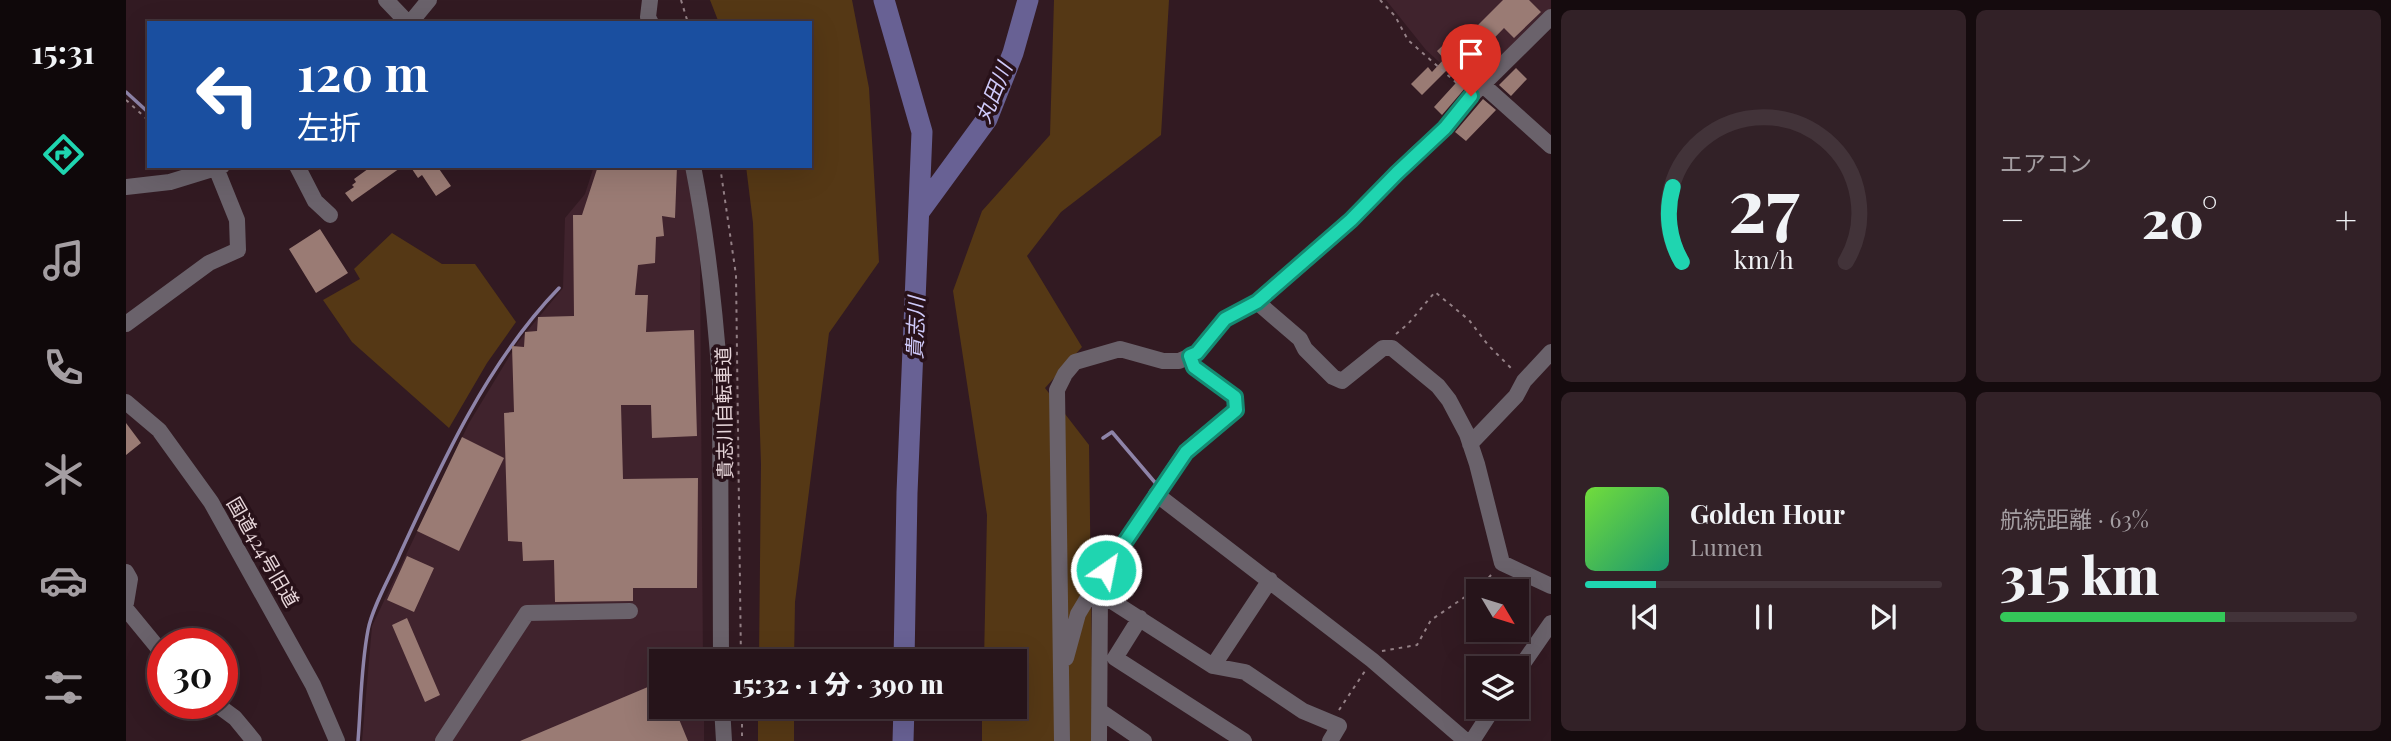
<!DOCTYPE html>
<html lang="ja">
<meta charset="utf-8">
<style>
:root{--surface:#26141a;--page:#322127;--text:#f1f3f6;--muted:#a49ea2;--line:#423339;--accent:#1fd5b0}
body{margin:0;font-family:"Playfair Display","Noto Sans JP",serif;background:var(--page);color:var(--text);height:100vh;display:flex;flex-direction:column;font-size:26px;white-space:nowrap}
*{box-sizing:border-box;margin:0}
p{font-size:23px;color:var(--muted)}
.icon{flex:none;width:38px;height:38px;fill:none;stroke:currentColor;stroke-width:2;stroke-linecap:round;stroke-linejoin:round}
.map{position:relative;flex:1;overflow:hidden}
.details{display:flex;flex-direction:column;gap:10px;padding:10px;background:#150b0e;width:840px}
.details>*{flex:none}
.banner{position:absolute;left:21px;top:21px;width:665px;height:147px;border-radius:0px;box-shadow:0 7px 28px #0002,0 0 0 2px var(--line);background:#1a4fa0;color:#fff;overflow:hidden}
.needle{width:46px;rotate:128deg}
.tools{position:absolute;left:1340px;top:579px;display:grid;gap:14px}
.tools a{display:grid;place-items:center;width:63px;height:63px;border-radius:0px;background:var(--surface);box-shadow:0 7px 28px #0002,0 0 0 2px var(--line);font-size:35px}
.speed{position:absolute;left:21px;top:628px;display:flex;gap:14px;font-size:35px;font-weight:700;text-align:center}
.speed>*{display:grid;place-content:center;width:91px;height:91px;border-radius:50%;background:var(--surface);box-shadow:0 7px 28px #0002,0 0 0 2px var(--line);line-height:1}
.speed .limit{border:10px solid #d22;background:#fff;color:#111}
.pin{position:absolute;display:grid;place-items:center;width:60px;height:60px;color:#fff;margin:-72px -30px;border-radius:50% 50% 50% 0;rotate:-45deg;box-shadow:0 0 7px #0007}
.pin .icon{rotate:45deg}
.me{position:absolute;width:77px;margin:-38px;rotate:33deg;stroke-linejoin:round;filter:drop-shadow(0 0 5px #0008)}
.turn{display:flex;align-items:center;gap:24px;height:147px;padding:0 35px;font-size:32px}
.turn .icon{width:91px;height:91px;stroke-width:2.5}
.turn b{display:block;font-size:49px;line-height:60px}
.big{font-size:52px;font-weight:800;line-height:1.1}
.details .card{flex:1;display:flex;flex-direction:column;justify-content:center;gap:10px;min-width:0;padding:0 24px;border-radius:10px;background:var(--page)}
.details .dial{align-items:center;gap:0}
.dial svg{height:182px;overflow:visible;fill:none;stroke:var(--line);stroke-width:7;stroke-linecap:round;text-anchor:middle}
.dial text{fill:var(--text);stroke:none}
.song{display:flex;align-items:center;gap:21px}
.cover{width:84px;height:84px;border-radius:10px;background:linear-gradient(135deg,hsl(100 70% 55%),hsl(160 70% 35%))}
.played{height:7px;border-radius:4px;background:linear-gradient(90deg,var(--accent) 20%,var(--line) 20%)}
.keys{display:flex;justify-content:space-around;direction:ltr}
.heat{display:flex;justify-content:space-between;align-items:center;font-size:38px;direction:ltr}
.charge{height:10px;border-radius:5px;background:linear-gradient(90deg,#34c759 63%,var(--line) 0)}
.details .tiles{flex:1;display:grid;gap:10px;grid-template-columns:repeat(2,1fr)}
.trip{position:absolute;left:523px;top:649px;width:378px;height:70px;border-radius:0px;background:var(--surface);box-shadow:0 7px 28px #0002,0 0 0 2px var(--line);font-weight:800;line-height:70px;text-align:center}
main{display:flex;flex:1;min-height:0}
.tab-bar{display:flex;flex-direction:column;width:126px;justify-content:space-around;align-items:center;background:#0f080a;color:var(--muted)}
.tab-bar .icon{width:49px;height:49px}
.tab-bar .selected{color:var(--accent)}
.tab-bar b{font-size:32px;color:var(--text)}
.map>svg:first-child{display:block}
.built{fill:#40232d}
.green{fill:#553815}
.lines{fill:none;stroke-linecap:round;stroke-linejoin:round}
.stream{stroke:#8e84a9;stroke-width:3.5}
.river{stroke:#686194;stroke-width:21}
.building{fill:#9a7b74}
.path{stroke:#948086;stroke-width:2;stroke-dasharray:3.5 5;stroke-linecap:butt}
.minor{stroke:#6a626b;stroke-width:16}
.route-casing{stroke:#148a72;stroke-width:18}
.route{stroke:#1fd5b0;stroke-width:12}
.labels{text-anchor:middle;stroke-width:7;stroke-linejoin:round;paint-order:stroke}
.street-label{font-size:19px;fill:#e7d6da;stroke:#281119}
.water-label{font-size:21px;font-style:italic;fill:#cfcafa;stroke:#281119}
</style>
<main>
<nav class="tab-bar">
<b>15:31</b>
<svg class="icon selected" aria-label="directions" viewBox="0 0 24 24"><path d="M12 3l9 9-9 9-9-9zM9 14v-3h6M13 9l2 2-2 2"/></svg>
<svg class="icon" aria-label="music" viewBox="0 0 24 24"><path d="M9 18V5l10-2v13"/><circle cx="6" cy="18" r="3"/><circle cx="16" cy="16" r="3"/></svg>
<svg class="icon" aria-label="phone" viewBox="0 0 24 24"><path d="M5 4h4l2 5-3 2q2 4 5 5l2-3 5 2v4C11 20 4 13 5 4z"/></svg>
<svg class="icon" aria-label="climate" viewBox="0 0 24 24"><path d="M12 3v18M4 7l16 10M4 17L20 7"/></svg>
<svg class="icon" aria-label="car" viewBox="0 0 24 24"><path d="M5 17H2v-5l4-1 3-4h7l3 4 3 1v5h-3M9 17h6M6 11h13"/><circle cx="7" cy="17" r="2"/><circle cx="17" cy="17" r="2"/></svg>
<svg class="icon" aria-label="filters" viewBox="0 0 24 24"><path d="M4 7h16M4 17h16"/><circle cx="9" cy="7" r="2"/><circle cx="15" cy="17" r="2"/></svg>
</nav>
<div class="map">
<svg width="1425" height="741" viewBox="0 0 1425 741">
<rect width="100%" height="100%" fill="#321a22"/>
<path class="built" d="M1260,0H1425V9L1345,91L1300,50Z
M468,166H561L574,259L577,661L536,662V707H578V741H236L246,626L343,423L392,342L437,288L439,218L459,194Z"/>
<path class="green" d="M584,0H726L743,88L753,262L703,333L669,602L668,661H633L635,464L627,223L620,166H684V23H593Z
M928,0H1043L1035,135L935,212L901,256L956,347L919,388L963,445L967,741H856V707H889V662L858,661L861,515L827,291L856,211L924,135Z
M266,233L316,264H349L390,322L361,363L323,428L226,342L197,300L234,279L228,269Z
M632,707H668V741H632Z"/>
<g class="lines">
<path class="stream" d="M0,92L23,113
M977,438L986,432L1032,486
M232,741C235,704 235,666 242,630C246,608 264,577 273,556C315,464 362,361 433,288"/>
<path class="river" d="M758,0L796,132L781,493L778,662
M793,212L861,119L887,53L902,0
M777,741L778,707"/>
</g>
<path class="building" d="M1377,0H1403L1415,12L1388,38L1378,28L1342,65L1334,57L1296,95L1285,84L1302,67L1306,72L1318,59L1311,51L1335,28L1342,35Z
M1390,68L1401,79L1385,96L1373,85Z
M1339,73L1346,80L1316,115L1308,107Z
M1357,99L1370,110L1340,141L1329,132Z
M246,166H277L226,202L219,193L228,187L226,185L230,182L228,179Z
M284,166H311L325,186L310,196L296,175L292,178Z
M472,166H551L549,218L536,216L538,236L530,237L529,263L512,265L509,295H522L520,332L568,330L571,436L526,438L525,405H495L497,479L572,478L571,588H507V601L429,602L428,560L397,561L396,542L382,541L378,413L388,412L386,346L398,347L399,332L411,331L412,317L448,316L447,215H456Z
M194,229L222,273L190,293L163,249Z
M0,423L15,443L0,455Z
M336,437L378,458L333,551L291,531Z
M281,556L308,568L288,612L261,600Z
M281,618L314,695L299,702L266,625Z
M536,681V707H548L562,741H394Z"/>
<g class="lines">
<path class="path" d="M555,0L562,23
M1254,0L1269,16L1282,40L1334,86
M0,100L23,121
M594,166L610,275L615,662
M1270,334L1282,324L1309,292L1343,320L1362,345L1388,371
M1256,651L1291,645L1305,620L1355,586L1366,574
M616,707V741
M1213,710L1239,671"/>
<path class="minor" d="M260,0L282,23
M524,0L522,17L525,23
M284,23L303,0
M1357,85L1425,146
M171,166L189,201L204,215
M567,166C581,237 589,309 594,381L595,662
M0,187L44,182L96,166
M1131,302L1174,339L1179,349L1207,377L1216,381L1257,348H1266L1312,386L1323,400L1341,434L1351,464L1376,563L1425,586
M0,324L83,263L112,250L111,220L90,168
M1064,357L1068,367L1109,397L1110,410L1060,451L967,589L1087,666L1119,672L1177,711L1213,726L1204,741
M0,402L33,430L85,502L187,685L211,741
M1344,444L1390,396L1398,381L1425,352
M1030,494L1246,660L1340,741
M0,572L4,579L0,603
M0,609L37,654
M1014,618L989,658L1118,741
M940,658L952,614L967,589
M1087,666L1144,580
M1391,672L1425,623
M90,704L109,718L128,741
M596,707L598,741
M974,711L1018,741
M317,741L401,613L504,611
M936,741L931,390L939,374L949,362L994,349L1037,361H1053L1071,353L1099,319L1131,302L1225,220L1287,157L1319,128L1345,96L1425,17
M973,741L974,593
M1346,741L1368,707"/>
</g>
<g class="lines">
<g class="route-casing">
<path id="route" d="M980,570L1060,452L1110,410L1109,397L1068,367L1064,356L1071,353L1099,319L1131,302L1225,220L1271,173L1319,128L1345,96"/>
</g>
<use href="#route" class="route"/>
</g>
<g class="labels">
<g class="street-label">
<text transform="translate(598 413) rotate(-91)" y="7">貴志川自転車道</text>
<text transform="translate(137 552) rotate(60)" y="7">国道424号旧道</text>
</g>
<g class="water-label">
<text transform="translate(868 93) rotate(-68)" y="7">丸田川</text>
<text transform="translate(790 328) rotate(-88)" y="7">貴志川</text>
</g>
</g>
</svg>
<div class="tools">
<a><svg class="needle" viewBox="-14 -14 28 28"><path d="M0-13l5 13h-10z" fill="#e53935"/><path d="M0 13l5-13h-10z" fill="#a49ea2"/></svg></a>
<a><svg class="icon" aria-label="layers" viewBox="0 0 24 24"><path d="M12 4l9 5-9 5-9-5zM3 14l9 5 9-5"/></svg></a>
</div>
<div class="speed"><div class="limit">30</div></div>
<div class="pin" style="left:1345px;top:96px;background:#d93025"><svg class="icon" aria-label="arrive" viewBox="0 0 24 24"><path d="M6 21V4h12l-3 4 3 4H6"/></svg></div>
<svg class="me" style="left:980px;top:570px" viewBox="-20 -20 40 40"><circle r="17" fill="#1fd5b0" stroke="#fff" stroke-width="3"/><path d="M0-11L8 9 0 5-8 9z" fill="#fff"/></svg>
<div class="trip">15:32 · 1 分 · 390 m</div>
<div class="banner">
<div class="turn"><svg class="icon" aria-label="left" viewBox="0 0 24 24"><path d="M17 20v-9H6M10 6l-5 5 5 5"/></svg><div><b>120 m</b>左折</div></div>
</div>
</div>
<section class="details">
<div class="tiles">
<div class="card dial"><svg viewBox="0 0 100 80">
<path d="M14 69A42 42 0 1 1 86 69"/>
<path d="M14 69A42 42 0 0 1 10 36" stroke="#1fd5b0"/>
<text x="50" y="56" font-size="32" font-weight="700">27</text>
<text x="50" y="72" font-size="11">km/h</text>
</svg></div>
<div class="card"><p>エアコン</p>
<div class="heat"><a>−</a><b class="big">20°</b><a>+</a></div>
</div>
<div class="card">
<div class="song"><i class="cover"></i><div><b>Golden Hour</b><p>Lumen</p></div></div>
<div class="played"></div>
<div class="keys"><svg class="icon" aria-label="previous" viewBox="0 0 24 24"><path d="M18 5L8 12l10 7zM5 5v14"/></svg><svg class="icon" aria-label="pause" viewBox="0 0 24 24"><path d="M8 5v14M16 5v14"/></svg><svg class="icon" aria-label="next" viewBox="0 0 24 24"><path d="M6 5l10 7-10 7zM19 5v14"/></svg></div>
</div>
<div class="card"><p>航続距離 · 63%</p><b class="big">315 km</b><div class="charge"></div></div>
</div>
</section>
</main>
